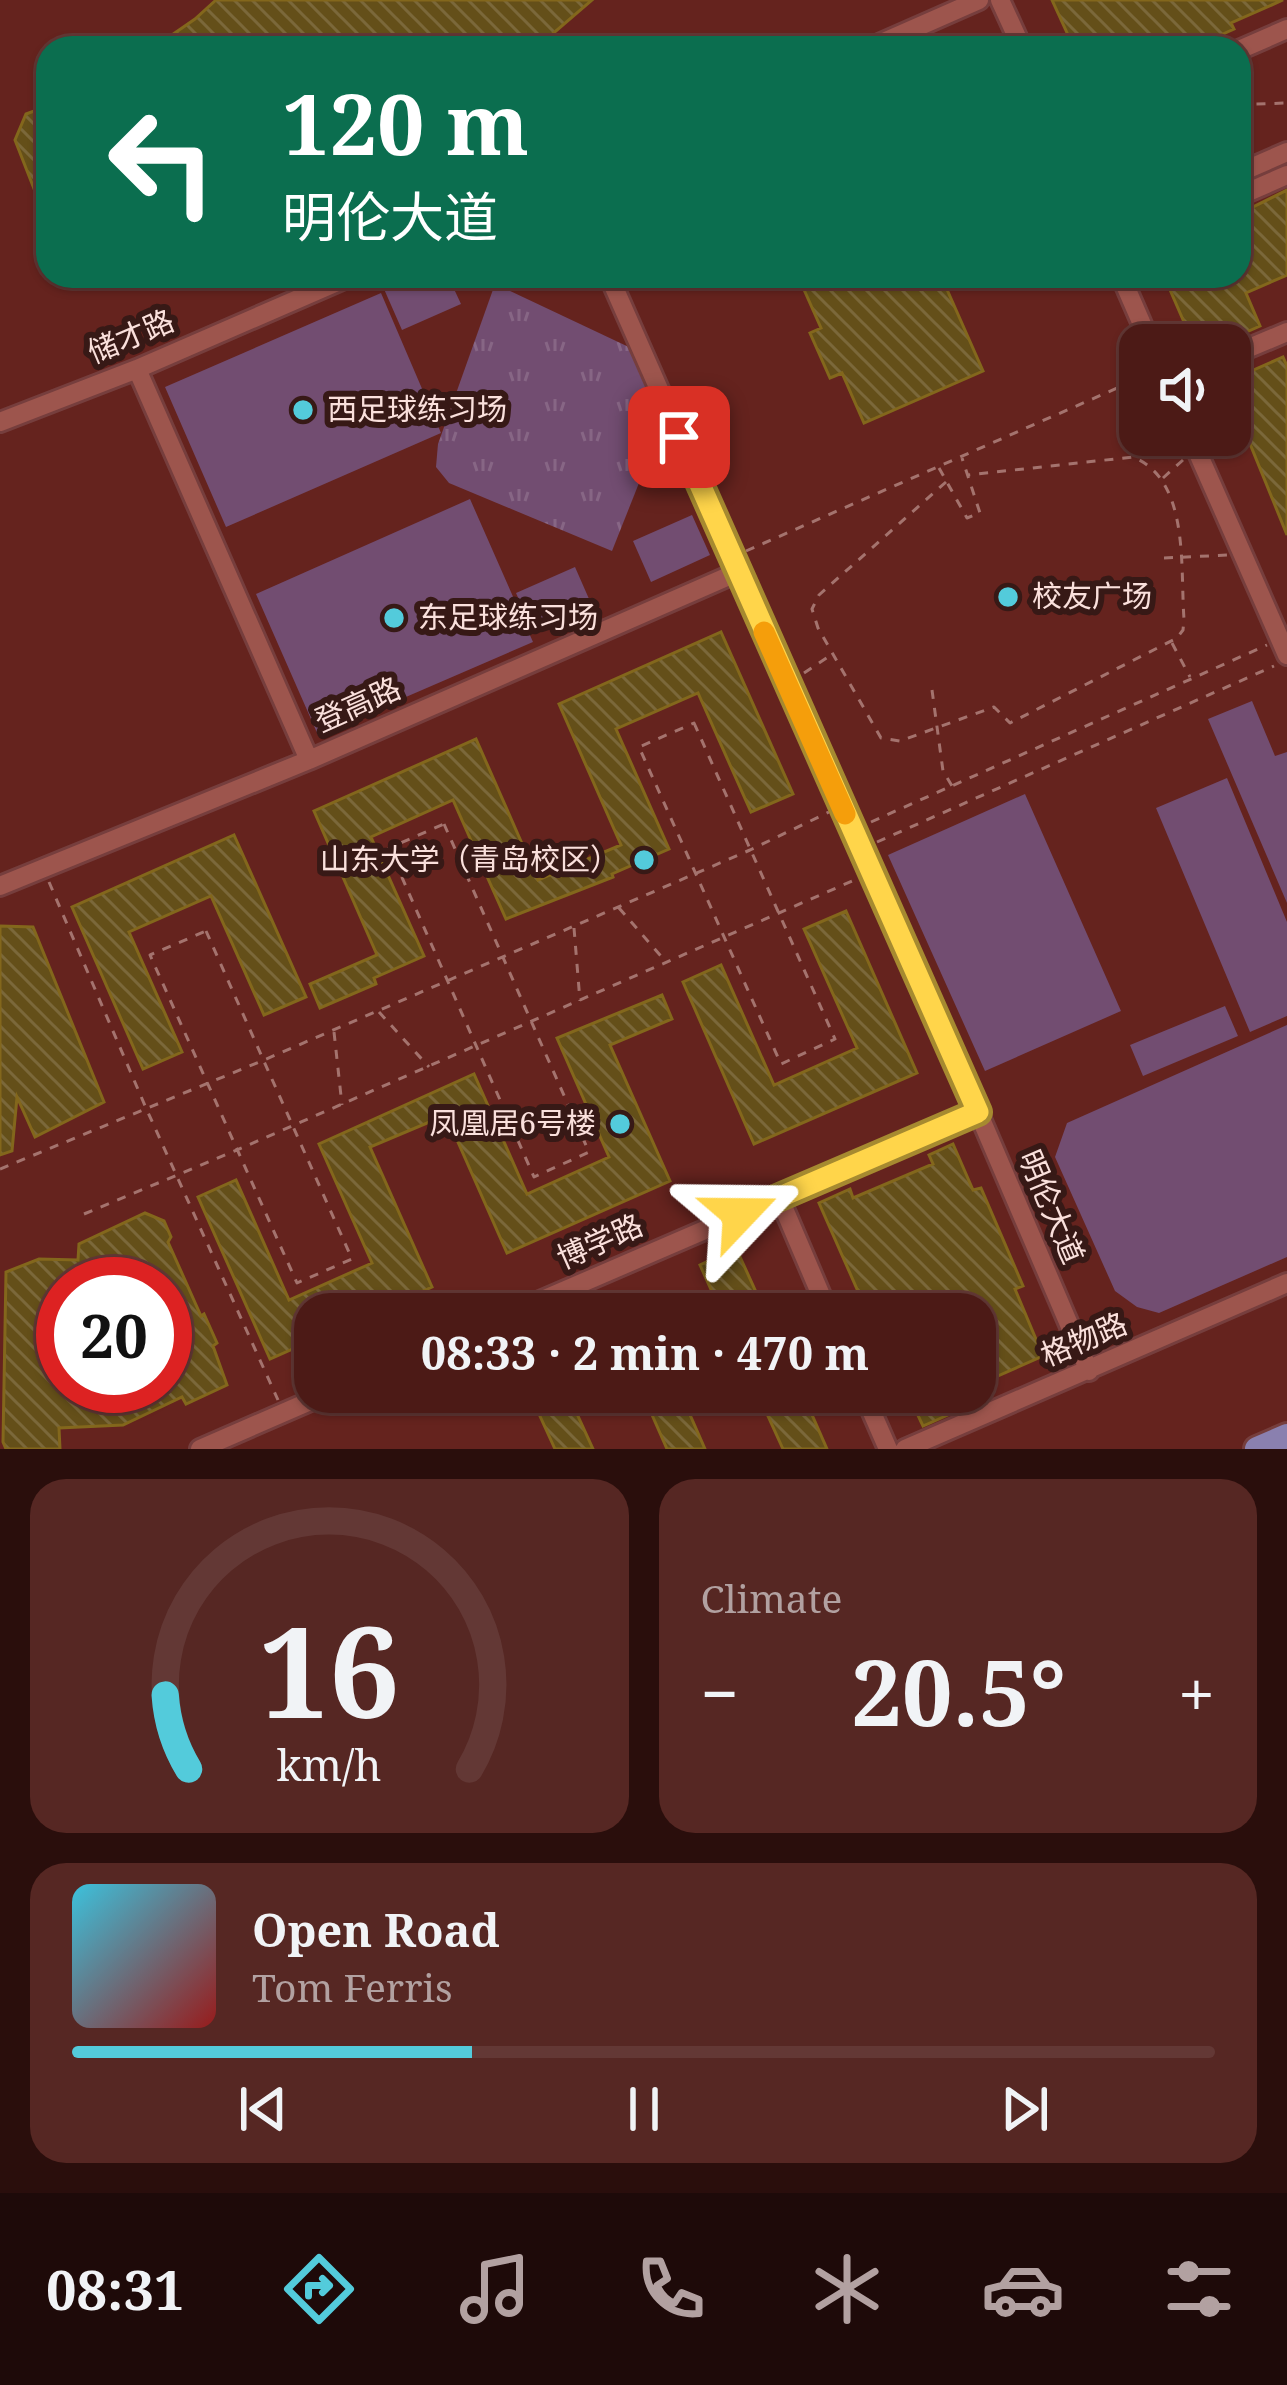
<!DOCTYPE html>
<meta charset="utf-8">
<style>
:root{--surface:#4c1a16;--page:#562723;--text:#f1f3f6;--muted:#b2a1a1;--line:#633835;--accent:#53cbdb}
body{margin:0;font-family:"Noto Serif","Noto Sans SC",serif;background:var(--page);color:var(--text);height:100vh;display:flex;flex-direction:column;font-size:45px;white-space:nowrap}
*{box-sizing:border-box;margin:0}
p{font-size:39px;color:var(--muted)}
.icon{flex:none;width:66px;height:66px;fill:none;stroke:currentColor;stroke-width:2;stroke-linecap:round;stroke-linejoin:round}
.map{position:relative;height:1449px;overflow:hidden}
.details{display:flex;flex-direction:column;gap:30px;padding:30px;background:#2a0e0c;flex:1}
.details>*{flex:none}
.guide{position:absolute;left:36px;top:36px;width:1215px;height:252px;border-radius:36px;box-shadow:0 3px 9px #0004,0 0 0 3px var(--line);background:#0b6e4f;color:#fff;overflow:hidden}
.fabs{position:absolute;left:1119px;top:324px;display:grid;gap:24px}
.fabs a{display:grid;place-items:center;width:132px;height:132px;border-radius:24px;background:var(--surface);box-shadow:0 3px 9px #0004,0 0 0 3px var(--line);font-size:60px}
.speed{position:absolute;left:36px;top:1257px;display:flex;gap:24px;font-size:60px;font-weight:700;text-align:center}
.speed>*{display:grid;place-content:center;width:156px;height:156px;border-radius:50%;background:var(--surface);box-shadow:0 3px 9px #0004,0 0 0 3px var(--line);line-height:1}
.speed .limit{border:18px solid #d22;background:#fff;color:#111}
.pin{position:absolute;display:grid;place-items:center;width:102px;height:102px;color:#fff;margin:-51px;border-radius:24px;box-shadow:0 6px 18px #0006}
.me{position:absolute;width:132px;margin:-66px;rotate:67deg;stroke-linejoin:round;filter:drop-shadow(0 0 9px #0008)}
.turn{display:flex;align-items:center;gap:42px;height:252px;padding:0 48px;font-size:54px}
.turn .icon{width:156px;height:156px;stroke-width:2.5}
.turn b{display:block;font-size:84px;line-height:102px}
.big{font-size:90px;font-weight:700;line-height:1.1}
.details .widget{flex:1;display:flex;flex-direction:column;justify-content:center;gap:18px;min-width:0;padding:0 42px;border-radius:36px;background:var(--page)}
.details .dial{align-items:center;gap:0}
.dial svg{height:312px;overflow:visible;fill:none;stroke:var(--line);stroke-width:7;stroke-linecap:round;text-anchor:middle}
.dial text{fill:var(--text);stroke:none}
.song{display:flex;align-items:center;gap:36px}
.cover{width:144px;height:144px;border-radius:18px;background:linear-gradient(135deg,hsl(190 70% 55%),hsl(0 70% 35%))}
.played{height:12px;border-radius:6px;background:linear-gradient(90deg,var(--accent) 35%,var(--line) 35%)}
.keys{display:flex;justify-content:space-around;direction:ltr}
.heat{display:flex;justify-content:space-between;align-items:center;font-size:66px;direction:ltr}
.details .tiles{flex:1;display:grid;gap:30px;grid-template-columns:1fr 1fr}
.widget:last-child{grid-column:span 2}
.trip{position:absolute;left:294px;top:1293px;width:702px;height:120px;border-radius:36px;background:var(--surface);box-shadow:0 3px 9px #0004,0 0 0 3px var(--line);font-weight:700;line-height:120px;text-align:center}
.tabs{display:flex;height:192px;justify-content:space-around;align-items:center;background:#1e0a09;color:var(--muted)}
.tabs .icon{width:84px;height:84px}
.tabs .on{color:var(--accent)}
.tabs b{font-size:54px;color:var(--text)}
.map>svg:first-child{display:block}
.grass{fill:url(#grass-tufts)}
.pitch{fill:#724d71}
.building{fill:url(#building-back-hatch);stroke:#83671c;stroke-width:3;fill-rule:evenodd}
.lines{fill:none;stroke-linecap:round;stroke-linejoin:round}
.minor-casing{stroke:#763e3d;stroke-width:24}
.major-casing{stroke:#763e3d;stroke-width:30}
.path{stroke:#a4736e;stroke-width:3;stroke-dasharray:9 9;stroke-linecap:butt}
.minor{stroke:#9d554d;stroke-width:18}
.major{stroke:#8a80af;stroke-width:24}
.route-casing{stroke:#a68a30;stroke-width:30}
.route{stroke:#ffd54a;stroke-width:21}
.slow{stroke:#f59e0b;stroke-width:21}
.poi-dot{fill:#53cbdb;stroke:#371916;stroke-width:4.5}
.labels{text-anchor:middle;stroke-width:12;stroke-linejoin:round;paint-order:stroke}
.street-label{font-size:30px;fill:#fae0dc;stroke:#371916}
.poi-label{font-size:30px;fill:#fae0dc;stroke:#371916;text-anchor:start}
</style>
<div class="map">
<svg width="1287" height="1449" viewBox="0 0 1287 1449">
<defs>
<pattern id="grass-tufts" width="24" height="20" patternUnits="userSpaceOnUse" patternTransform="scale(3)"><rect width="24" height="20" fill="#724d71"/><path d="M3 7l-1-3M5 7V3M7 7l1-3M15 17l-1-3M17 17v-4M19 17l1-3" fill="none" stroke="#876685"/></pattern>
<pattern id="building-back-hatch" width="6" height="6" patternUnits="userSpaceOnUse" patternTransform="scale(3)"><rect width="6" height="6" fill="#644f19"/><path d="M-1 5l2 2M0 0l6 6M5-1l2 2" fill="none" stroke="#7b683a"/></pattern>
</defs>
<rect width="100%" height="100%" fill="#65231e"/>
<path class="grass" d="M495,284L633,349L664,420L612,551L449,483L436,467L438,444Z"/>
<path class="pitch" d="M414,276H448L461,304L402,330L384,289Z
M381,293L441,433L226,527L165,387Z
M470,499L533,642L318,735L256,594Z
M692,515L710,555L651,582L633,541Z
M575,567L593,608L534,634L516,593Z
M1252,701L1275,756L1287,752V903L1208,719Z
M1227,778L1287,922V1016L1250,1032L1156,808Z
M1025,794L1121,1011L985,1071L888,855Z
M1225,1006L1238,1036L1143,1076L1130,1045Z
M1287,1025V1257L1159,1313L1137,1307L1115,1291L1055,1157L1067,1123Z"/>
<path class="building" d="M216,0H592L550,36L541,48H153L195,19Z
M1052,0H1283L1231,23L1234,29L1205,42L1203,36L1176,48H1074Z
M48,106V222H47L15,140L26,114Z
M1287,190V275L1246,293L1260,326L1217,345H1194L1164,276H1239V214Z
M798,276H941L983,371L864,423L842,373L830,378L810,333L821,328Z
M1283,357L1287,366V535L1231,397L1247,391L1240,376Z
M721,632L793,794L751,812L698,693L616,729L669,849L612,874L613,877L506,919L453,800L371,837L424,956L374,978L376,984L320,1008L310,984L377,955L314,811L476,739L538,880L621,845L559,704Z
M234,835L306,997L264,1015L211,896L129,932L182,1052L143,1069L72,907Z
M846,911L917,1073L754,1144L683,982L721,965L774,1085L857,1048L804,929Z
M0,926L33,927L104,1102L35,1137L17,1097L12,1151L0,1155Z
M662,995L672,1019L610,1045L670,1181L507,1253L446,1115L370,1147L432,1287L372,1314H315V1339L270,1359L198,1197L236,1180L289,1300L372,1263L319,1144L474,1074L527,1194L609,1157L557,1038Z
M953,1144L973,1190L981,1188L1023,1286L1015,1289L1043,1356L975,1386V1314H868L819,1203L850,1189L853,1198L933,1164L929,1155Z
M145,1213L164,1221L171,1237L168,1242L201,1316L204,1314L217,1343L213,1346L227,1385L186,1404L182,1397L123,1425L59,1428L60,1449H6L3,1442L6,1272L39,1259L78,1260L79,1244ZM63,1284H165V1386H63Z
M736,1248L766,1314H722L700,1265Z
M529,1392H567L593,1449H555Z
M642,1392H680L705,1449H667Z
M757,1392H802L827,1449H783Z
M902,1392H950L959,1410L923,1426L915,1409L910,1411Z"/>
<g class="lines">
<g class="minor-casing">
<path id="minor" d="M1000,0L1022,48
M870,48L979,0
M1239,50L1287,29
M1239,173L1287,152
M1239,196L1287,175
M609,276L978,1112L1089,1371
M1121,276L1151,345
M1230,356L1287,332
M137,369L309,760
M0,422L137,369L351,276
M1190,435L1287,655
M0,886L309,760L738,572
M779,1197L829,1314
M510,1314L978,1112
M863,1392L888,1449
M200,1449L331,1392
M905,1449L1287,1283"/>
</g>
<g class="major-casing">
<path id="major" d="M1257,1449L1287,1436"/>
</g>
<path class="path" d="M1239,108L1254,104L1287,103
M939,468L967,518L980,513L962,458
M1163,478L1183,460
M946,482L819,595L812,609L818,628L881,738L900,741L994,707L1010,723L1177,638L1183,630L1184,619C1180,567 1190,480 1133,457L968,475
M746,551L1140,378
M1164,558L1228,555
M1172,643L1190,677
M804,673L831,655
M932,690L943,771L952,786
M694,723L835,1039L781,1064L639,747Z
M871,822L1267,645
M444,824L589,1152L534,1177L389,848Z
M877,842L1274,666
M49,882L146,1108L278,1400
M619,908L667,963
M574,928L580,1001
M206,931L352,1259L297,1283L150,955Z
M379,1012L429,1067
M334,1032L342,1105
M0,1169L264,1060L750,850L829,812
M84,1214L237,1150L859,878"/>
<use href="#minor" class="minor"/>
<use href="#major" class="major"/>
</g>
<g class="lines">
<g class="route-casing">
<path id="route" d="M679,437L978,1112L740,1214"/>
</g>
<use href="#route" class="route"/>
<path class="slow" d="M764,632L845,814"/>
</g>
<g class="poi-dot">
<circle cx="303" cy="410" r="12"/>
<circle cx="1008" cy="597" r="12"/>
<circle cx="394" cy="618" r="12"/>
<circle cx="644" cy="860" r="12"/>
<circle cx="620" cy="1124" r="12"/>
</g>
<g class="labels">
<g class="street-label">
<text transform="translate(131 337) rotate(-23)" y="10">储才路</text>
<text transform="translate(358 705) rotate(-24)" y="10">登高路</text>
<text transform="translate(1051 1207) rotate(67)" y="10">明伦大道</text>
<text transform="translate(600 1242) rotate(-24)" y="10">博学路</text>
<text transform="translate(1084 1340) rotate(-23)" y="10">格物路</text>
</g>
<g class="poi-label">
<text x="327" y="420">西足球练习场</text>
<text x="1032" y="607">校友广场</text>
<text x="418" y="628">东足球练习场</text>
<text x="620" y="870" text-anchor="end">山东大学（青岛校区）</text>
<text x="596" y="1134" text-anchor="end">凤凰居6号楼</text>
</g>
</g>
</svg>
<div class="fabs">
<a><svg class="icon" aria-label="sound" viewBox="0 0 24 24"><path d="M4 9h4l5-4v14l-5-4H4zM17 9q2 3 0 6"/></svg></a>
</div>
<div class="speed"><div class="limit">20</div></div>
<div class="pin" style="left:679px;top:437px;background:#d93025"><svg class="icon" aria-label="arrive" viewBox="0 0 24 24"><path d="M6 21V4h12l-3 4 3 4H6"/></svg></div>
<svg class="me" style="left:740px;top:1214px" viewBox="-20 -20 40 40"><path d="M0-17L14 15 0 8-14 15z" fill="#ffd54a" stroke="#fff" stroke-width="4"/></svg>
<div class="trip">08:33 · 2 min · 470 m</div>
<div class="guide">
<div class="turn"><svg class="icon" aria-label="left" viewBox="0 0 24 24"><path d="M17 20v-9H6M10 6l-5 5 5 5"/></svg><div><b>120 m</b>明伦大道</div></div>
</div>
</div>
<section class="details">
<div class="tiles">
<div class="widget dial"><svg viewBox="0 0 100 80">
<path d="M14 69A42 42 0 1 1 86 69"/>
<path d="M14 69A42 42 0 0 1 8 50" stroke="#53cbdb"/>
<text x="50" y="56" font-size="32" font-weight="700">16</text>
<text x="50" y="72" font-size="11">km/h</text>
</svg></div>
<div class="widget"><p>Climate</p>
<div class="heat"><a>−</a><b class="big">20.5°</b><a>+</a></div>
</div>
<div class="widget">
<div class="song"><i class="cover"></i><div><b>Open Road</b><p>Tom Ferris</p></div></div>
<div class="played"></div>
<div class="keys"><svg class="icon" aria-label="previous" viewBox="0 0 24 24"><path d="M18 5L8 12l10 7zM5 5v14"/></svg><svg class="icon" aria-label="pause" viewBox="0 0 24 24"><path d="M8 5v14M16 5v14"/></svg><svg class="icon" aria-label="next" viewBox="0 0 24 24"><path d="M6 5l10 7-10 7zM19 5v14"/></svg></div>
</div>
</div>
</section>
<nav class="tabs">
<b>08:31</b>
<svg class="icon on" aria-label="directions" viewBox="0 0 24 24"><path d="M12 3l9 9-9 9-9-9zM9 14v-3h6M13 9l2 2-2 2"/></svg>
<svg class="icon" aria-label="music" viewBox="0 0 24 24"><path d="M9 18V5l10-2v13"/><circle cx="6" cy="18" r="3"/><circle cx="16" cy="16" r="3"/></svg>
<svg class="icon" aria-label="phone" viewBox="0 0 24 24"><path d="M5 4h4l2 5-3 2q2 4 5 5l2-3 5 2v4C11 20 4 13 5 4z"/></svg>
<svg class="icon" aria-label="climate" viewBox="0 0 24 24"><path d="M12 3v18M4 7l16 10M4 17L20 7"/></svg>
<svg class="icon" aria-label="car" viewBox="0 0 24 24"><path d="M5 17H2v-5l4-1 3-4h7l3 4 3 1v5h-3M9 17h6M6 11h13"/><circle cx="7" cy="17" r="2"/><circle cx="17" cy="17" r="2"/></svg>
<svg class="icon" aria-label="filters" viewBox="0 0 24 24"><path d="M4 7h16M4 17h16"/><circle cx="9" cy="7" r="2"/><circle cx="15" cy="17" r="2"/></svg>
</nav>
